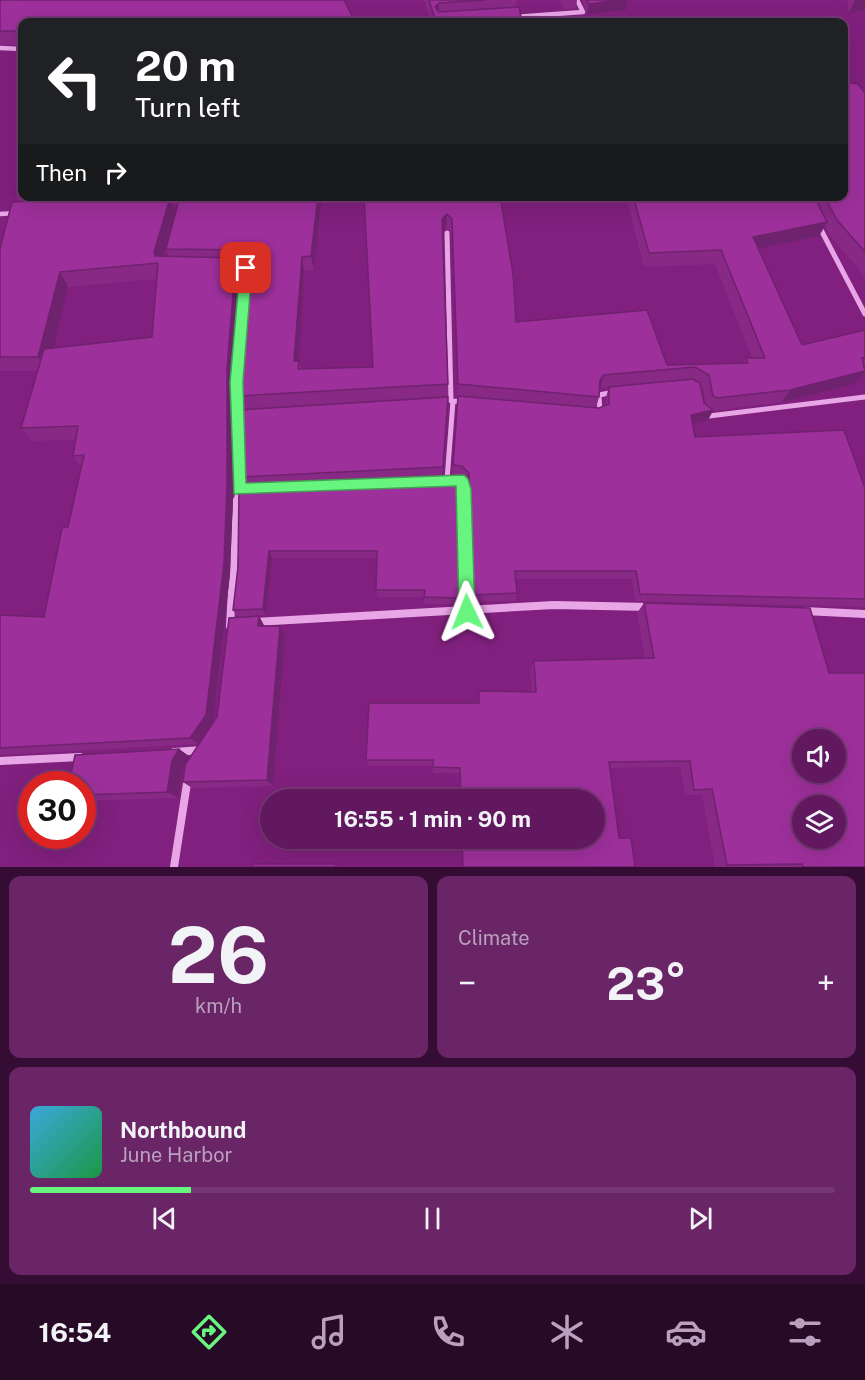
<!DOCTYPE html>
<meta charset="utf-8">
<style>
:root{--surface:#61185e;--page:#6a2567;--text:#f1f3f6;--muted:#baa0bc;--line:#753773;--accent:#67f580}
body{margin:0;font-family:"Public Sans",sans-serif;background:var(--page);color:var(--text);height:100vh;display:flex;flex-direction:column;font-size:22px;white-space:nowrap}
*{box-sizing:border-box;margin:0}
p{font-size:20px;color:var(--muted)}
.icon{flex:none;width:33px;height:33px;fill:none;stroke:currentColor;stroke-width:2;stroke-linecap:round;stroke-linejoin:round}
.map{position:relative;height:867px;overflow:hidden}
.drawer{display:flex;flex-direction:column;gap:9px;padding:9px;background:#350d34;flex:1}
.drawer>*{flex:none}
.hud{position:absolute;left:18px;top:18px;width:830px;height:183px;border-radius:12px;box-shadow:0 6px 24px #0002,0 0 0 2px var(--line);background:#202124;color:#fff;overflow:hidden}
.buttons{position:absolute;left:792px;top:729px;display:grid;gap:12px}
.buttons a{display:grid;place-items:center;width:54px;height:54px;border-radius:50%;background:var(--surface);box-shadow:0 6px 24px #0002,0 0 0 2px var(--line);font-size:30px}
.speed{position:absolute;left:18px;top:771px;display:flex;gap:12px;font-size:30px;font-weight:700;text-align:center}
.speed>*{display:grid;place-content:center;width:78px;height:78px;border-radius:50%;background:var(--surface);box-shadow:0 6px 24px #0002,0 0 0 2px var(--line);line-height:1}
.speed .limit{border:9px solid #d22;background:#fff;color:#111}
.pin{position:absolute;display:grid;place-items:center;width:51px;height:51px;color:#fff;margin:-26px;border-radius:12px;box-shadow:0 3px 9px #0006}
.me{position:absolute;width:66px;margin:-33px;rotate:358deg;stroke-linejoin:round;filter:drop-shadow(0 0 4px #0008)}
.turn{display:flex;align-items:center;gap:21px;height:126px;padding:0 18px;font-size:27px}
.turn .icon{width:78px;height:78px;stroke-width:2.5}
.turn b{display:block;font-size:42px;line-height:51px}
.then{display:flex;align-items:center;height:57px;padding:0 18px;background:#0003;gap:12px;font-size:22px}
.big{font-size:45px;font-weight:700;line-height:1.1}
.drawer .card{flex:1;display:flex;flex-direction:column;justify-content:center;gap:9px;min-width:0;padding:0 21px;border-radius:12px;background:var(--page)}
.drawer .dial{align-items:center;gap:0}
.dial b{font-size:78px;line-height:1}
.song{display:flex;align-items:center;gap:18px}
.cover{width:72px;height:72px;border-radius:9px;background:linear-gradient(135deg,hsl(200 70% 55%),hsl(140 70% 35%))}
.played{height:6px;border-radius:3px;background:linear-gradient(90deg,var(--accent) 20%,var(--line) 20%)}
.keys{display:flex;justify-content:space-around;direction:ltr}
.heat{display:flex;justify-content:space-between;align-items:center;font-size:33px;direction:ltr}
.drawer .tiles{flex:1;display:grid;gap:9px;grid-template-columns:1fr 1fr}
.card:last-child{grid-column:span 2}
.trip{position:absolute;left:260px;top:789px;width:345px;height:60px;border-radius:30px;background:var(--surface);box-shadow:0 6px 24px #0002,0 0 0 2px var(--line);font-weight:700;line-height:60px;text-align:center}
.tab-bar{display:flex;height:96px;justify-content:space-around;align-items:center;background:#270a26;color:var(--muted)}
.tab-bar .icon{width:42px;height:42px}
.tab-bar .on{color:var(--accent)}
.tab-bar b{font-size:27px;color:var(--text)}
.map>svg:first-child{display:block}
.lines{fill:none;stroke-linecap:round;stroke-linejoin:round}
.minor-far2{stroke:#e8a6e7;stroke-width:4.5}
.minor-far1{stroke:#e8a6e7;stroke-width:5}
.minor{stroke:#e8a6e7;stroke-width:8}
.wall{fill:#882986;fill-rule:evenodd}
.shaded-wall{fill:#6f226d}
.building{fill:#9e309c;stroke:#6f226d;stroke-width:1.5;fill-rule:evenodd}
.route{fill:#67f580;stroke:#439f53;stroke-width:1.5}
</style>
<div class="map">
<svg width="865" height="867" viewBox="0 0 865 867">
<rect width="100%" height="100%" fill="#81207e"/>
<g class="lines">
<path class="minor-far2" d="M514,17L583,12L577,0
M0,48L22,49
M0,214L17,213"/>
<path class="minor-far1" d="M819,226L865,314
M447,233L451,401
M703,412L709,416L865,397
M600,413L599,395L614,392
M237,502L242,322
M464,502L463,483L459,480H447L453,401L464,402"/>
<path class="minor" d="M464,500L467,612
M804,611L865,614
M255,622L554,605L649,607
M230,626L237,500
M174,752L202,750
M0,761L80,757
M174,867L188,777"/>
</g>
<path class="wall" d="M0,0L22,22V45H0Z
M424,0H517L516,7L522,22H431Z
M560,0H577L576,8L563,9Z
M582,0H628L626,10L587,14Z
M847,0H865L849,13Z
M843,66L850,75L847,82L865,93V277L829,234L825,226L819,236L759,249L802,345L865,330V366H864L865,371L855,384L782,402L713,411L708,420L693,424L695,437L865,488V607L635,601L632,579H516L517,593L515,601L473,602L468,482L461,476L452,475L458,397L452,233L446,228L443,232L448,384V396L242,409L238,396L244,264H238L241,273L232,382L233,497L230,574L213,722L198,744L0,755V615L44,617L68,527L81,467L73,456L76,440L31,441L21,428L38,371H0V249L19,202L15,194L22,165V196H322L314,270L304,271L298,361L301,369L373,367L364,196H500L516,322L667,365L743,363L746,358H752L715,264L644,267L626,196H843ZM173,204H178L176,213ZM172,228L166,249L169,257L163,256ZM157,279L152,337L53,348L68,287ZM609,387L606,397V405L599,408H596L599,397L600,388ZM700,387L703,388L706,405L704,403Z
M448,406L442,475L243,485L239,477Z
M459,477V604H424V597H377L376,590V558H272L266,615L237,617L233,610L238,567L239,487Z
M644,603L865,867H715L702,795H685L680,767L609,768L619,838L635,867H462L461,838H594V800H460L459,773H433V766H368L366,760L477,703L479,691L532,692L530,670L534,661L645,659L637,613Z
M259,616L264,626H280L285,637L273,786L192,788L183,782L217,717Z
M179,749L190,757L183,768L179,798L82,801V795Z"/>
<path class="shaded-wall" d="M621,0H628L626,10L587,14L589,4Z
M855,0H865V10L849,13Z
M439,3V18L435,7Z
M318,196H322L314,270L311,256Z
M170,198L176,213L160,267L154,252Z
M447,214L446,228L442,233V219Z
M827,222L819,236L747,251L753,237Z
M302,257L304,271L298,374L294,361Z
M236,258L241,273L232,382L233,497L230,574L213,722L198,744L190,738L227,368Z
M60,272L68,287L48,371L38,357Z
M865,371L855,384L782,402L790,390Z
M604,375L600,388V380Z
M713,410L708,420L686,426L691,415Z
M269,551L272,558L266,615L263,609Z
M259,616L265,627L258,626Z
M280,626L285,637L273,786L267,780Z
M179,749L190,757L183,768L179,798L167,792L172,761Z"/>
<path class="building" d="M0,0H344L355,22H22V31H0Z
M429,0H485L439,3L435,7L439,12L519,7L522,22H436Z
M587,0H621L589,4Z
M843,66L850,75L846,78L847,82L858,84L865,93V252L837,220L824,196H843Z
M22,165V194H15Z
M115,196L170,198L154,252L155,256L236,258L227,368V485L224,563L206,715L190,738L0,748V615L44,617L62,528L68,527L84,455L73,456L78,426L21,428L44,349L152,337L158,263L60,272L38,357H0V249L12,202Z
M180,196H318L311,256L302,257L294,361H299L298,369L373,367L364,196H500L513,274L516,322L647,310L667,365L748,363L746,358H765L721,250L649,253L633,196H814L827,222L753,237L802,345L865,330V357L862,358L865,371L790,390L717,398L713,396L709,375L695,367L604,375L600,380L599,397L458,384L452,219L447,214L442,219L448,384L238,396L245,250L166,249Z
M693,379L700,383L704,403L713,410L691,415L695,437L844,430L865,488V599L640,594L636,571H515L517,593L474,595L469,473L462,466L453,465L458,396L599,408L609,404V387Z
M448,397L443,467L239,477V410Z
M459,477V598L424,597L425,590H376L377,551H269L263,609L233,610L238,567L239,487Z
M644,603L810,608L829,673H865V867H803L802,864L727,865L712,789L694,790L690,761L609,762L619,838H631L635,867H463L462,838H594V800H461L460,768L433,767V760H366L369,703H479V691L536,692L534,661L654,658ZM802,740H836V772H802ZM802,806H836V838H802Z
M259,616L258,626H280L267,780L183,782L185,765L217,717L229,618Z
M179,749L172,761L167,792L82,795V784H69L75,755Z
M253,864H336V867H252Z"/>
<path class="route" d="M246,264L252,268L243,382L246,483L464,475L468,479L471,489L475,612L472,617L467,619L461,617L459,612L456,486L234,494L230,382L240,268Z"/>
</svg>
<div class="buttons">
<a><svg class="icon" aria-label="sound" viewBox="0 0 24 24"><path d="M4 9h4l5-4v14l-5-4H4zM17 9q2 3 0 6"/></svg></a>
<a><svg class="icon" aria-label="layers" viewBox="0 0 24 24"><path d="M12 4l9 5-9 5-9-5zM3 14l9 5 9-5"/></svg></a>
</div>
<div class="speed"><div class="limit">30</div></div>
<div class="pin" style="left:246px;top:268px;background:#d93025"><svg class="icon" aria-label="arrive" viewBox="0 0 24 24"><path d="M6 21V4h12l-3 4 3 4H6"/></svg></div>
<svg class="me" style="left:467px;top:612px" viewBox="-20 -20 40 40"><path d="M0-17L14 15 0 8-14 15z" fill="#67f580" stroke="#fff" stroke-width="4"/></svg>
<div class="trip">16:55 · 1 min · 90 m</div>
<div class="hud">
<div class="turn"><svg class="icon" aria-label="left" viewBox="0 0 24 24"><path d="M17 20v-9H6M10 6l-5 5 5 5"/></svg><div><b>20 m</b>Turn left</div></div>
<div class="then">Then<svg class="icon" aria-label="right" viewBox="0 0 24 24"><path d="M7 20v-9h11M14 6l5 5-5 5"/></svg></div>
</div>
</div>
<section class="drawer">
<div class="tiles">
<div class="card dial"><b>26</b><p>km/h</p></div>
<div class="card"><p>Climate</p>
<div class="heat"><a>−</a><b class="big">23°</b><a>+</a></div>
</div>
<div class="card">
<div class="song"><i class="cover"></i><div><b>Northbound</b><p>June Harbor</p></div></div>
<div class="played"></div>
<div class="keys"><svg class="icon" aria-label="previous" viewBox="0 0 24 24"><path d="M18 5L8 12l10 7zM5 5v14"/></svg><svg class="icon" aria-label="pause" viewBox="0 0 24 24"><path d="M8 5v14M16 5v14"/></svg><svg class="icon" aria-label="next" viewBox="0 0 24 24"><path d="M6 5l10 7-10 7zM19 5v14"/></svg></div>
</div>
</div>
</section>
<nav class="tab-bar">
<b>16:54</b>
<svg class="icon on" aria-label="directions" viewBox="0 0 24 24"><path d="M12 3l9 9-9 9-9-9zM9 14v-3h6M13 9l2 2-2 2"/></svg>
<svg class="icon" aria-label="music" viewBox="0 0 24 24"><path d="M9 18V5l10-2v13"/><circle cx="6" cy="18" r="3"/><circle cx="16" cy="16" r="3"/></svg>
<svg class="icon" aria-label="phone" viewBox="0 0 24 24"><path d="M5 4h4l2 5-3 2q2 4 5 5l2-3 5 2v4C11 20 4 13 5 4z"/></svg>
<svg class="icon" aria-label="climate" viewBox="0 0 24 24"><path d="M12 3v18M4 7l16 10M4 17L20 7"/></svg>
<svg class="icon" aria-label="car" viewBox="0 0 24 24"><path d="M5 17H2v-5l4-1 3-4h7l3 4 3 1v5h-3M9 17h6M6 11h13"/><circle cx="7" cy="17" r="2"/><circle cx="17" cy="17" r="2"/></svg>
<svg class="icon" aria-label="filters" viewBox="0 0 24 24"><path d="M4 7h16M4 17h16"/><circle cx="9" cy="7" r="2"/><circle cx="15" cy="17" r="2"/></svg>
</nav>
